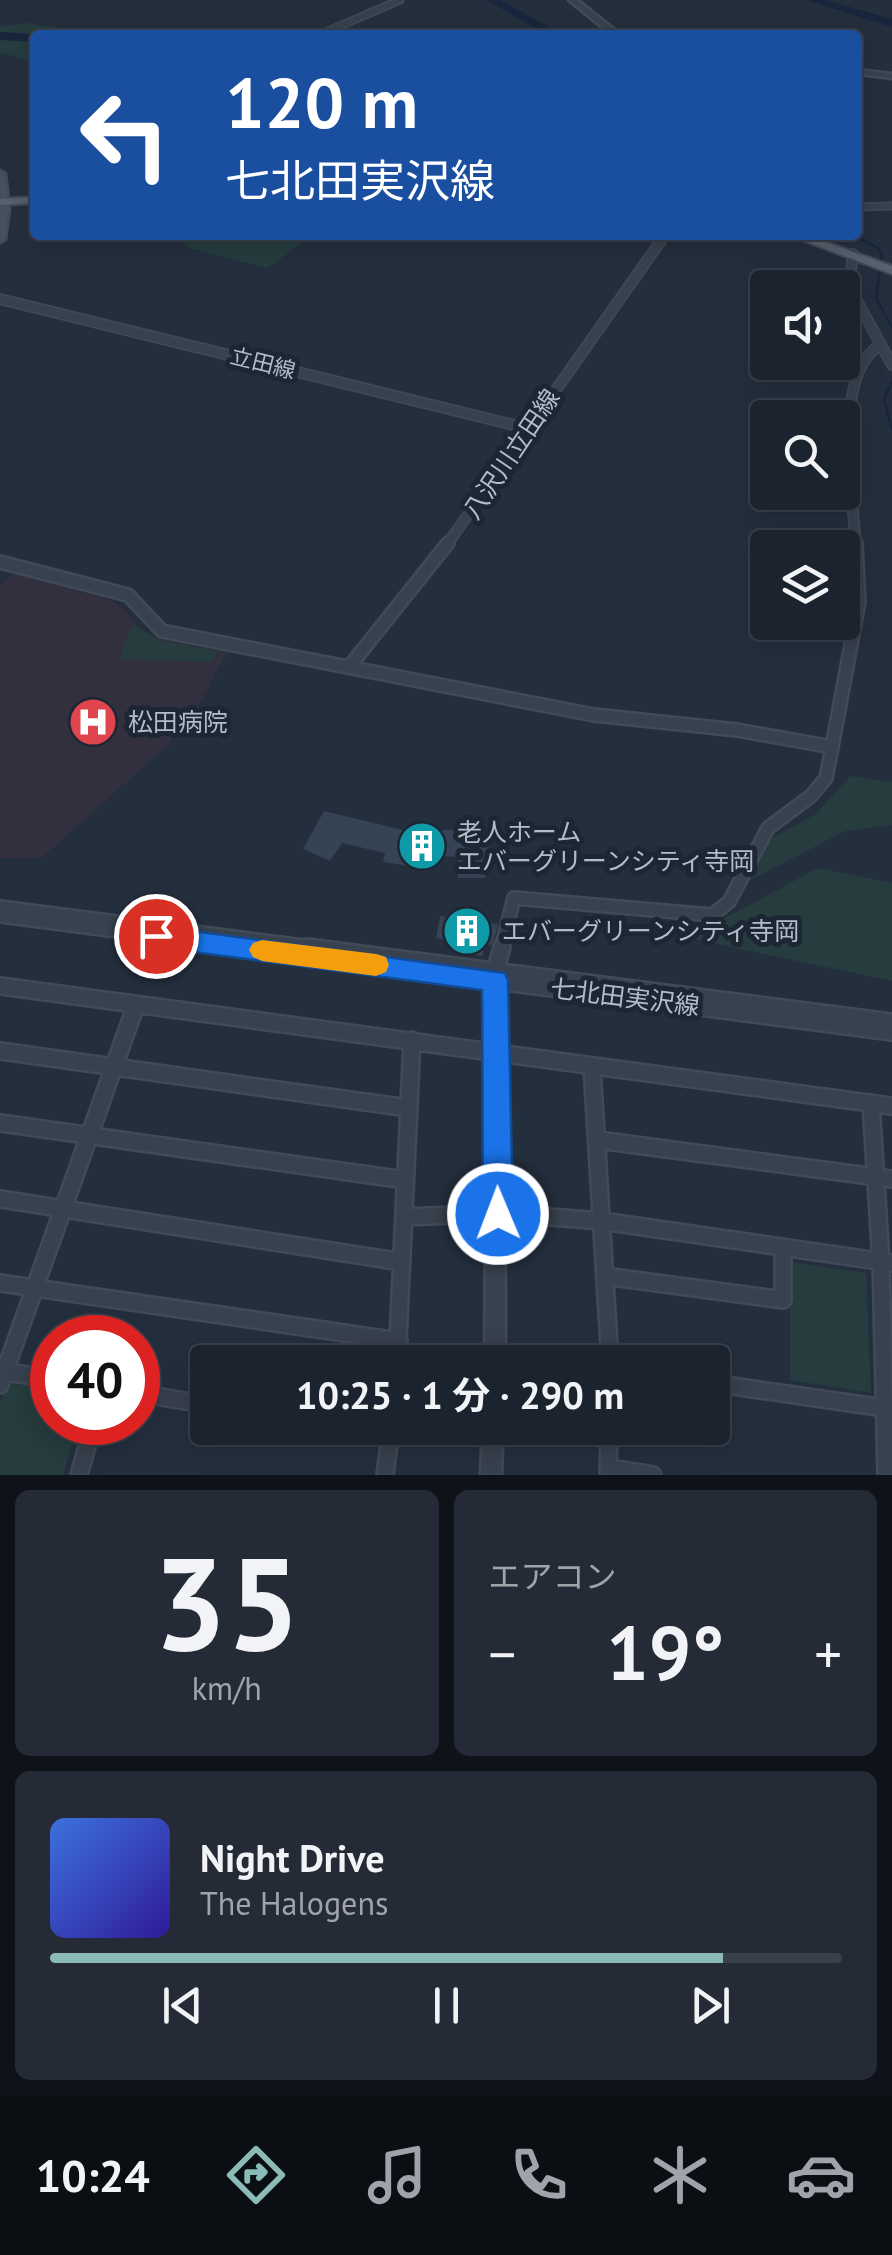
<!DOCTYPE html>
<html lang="ja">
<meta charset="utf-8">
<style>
:root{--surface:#1b232e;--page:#242b36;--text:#f1f3f6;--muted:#a0a4aa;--line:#39404a;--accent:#8bbbb9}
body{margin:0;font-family:"PT Sans","Noto Sans JP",sans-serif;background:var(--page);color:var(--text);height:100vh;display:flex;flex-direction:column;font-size:38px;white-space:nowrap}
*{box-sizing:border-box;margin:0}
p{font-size:32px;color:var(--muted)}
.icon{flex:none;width:55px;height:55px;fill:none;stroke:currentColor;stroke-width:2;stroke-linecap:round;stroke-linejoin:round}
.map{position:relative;height:1475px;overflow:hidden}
.drawer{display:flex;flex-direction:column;gap:15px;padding:15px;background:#0f1319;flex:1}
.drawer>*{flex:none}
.guide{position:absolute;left:30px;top:30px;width:832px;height:210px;border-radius:10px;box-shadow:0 5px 25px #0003,0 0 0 2px var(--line);background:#1a4fa0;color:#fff;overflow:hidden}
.tools{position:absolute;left:750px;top:270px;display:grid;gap:20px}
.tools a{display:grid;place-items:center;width:110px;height:110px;border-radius:10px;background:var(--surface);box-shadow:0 5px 25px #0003,0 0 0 2px var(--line);font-size:50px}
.speed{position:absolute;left:30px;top:1315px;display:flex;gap:20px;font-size:50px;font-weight:700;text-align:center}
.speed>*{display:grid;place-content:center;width:130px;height:130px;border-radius:50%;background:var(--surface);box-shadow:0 5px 25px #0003,0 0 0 2px var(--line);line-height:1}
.speed .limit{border:15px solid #d22;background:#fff;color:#111}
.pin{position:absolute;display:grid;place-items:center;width:85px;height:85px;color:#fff;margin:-42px;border:5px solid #fff;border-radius:50%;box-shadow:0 2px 10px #0007}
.me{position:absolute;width:110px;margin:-55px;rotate:359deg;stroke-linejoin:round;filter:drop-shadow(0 0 8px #0008)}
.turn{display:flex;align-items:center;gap:35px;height:210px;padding:0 30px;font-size:45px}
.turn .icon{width:130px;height:130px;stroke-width:2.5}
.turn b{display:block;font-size:70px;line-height:85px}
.big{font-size:75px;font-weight:700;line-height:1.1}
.drawer .tile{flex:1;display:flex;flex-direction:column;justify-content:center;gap:15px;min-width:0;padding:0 35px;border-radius:15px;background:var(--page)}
.drawer .dial{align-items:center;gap:0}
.dial b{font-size:130px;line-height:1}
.song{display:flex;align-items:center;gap:30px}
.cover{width:120px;height:120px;border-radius:15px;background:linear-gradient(135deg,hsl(220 70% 55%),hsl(250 70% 35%))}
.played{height:10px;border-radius:5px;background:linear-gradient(90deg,var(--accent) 85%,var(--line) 85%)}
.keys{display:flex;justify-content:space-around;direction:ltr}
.heat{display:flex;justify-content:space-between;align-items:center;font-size:55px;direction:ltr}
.drawer .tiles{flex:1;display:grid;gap:15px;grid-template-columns:1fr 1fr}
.tile:last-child{grid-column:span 2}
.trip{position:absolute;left:190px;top:1345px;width:540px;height:100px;border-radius:10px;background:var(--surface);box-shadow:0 5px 25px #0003,0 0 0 2px var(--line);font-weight:700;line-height:100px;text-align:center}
.menu{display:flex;height:160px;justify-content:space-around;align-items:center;background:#0b0e12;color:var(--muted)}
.menu .icon{width:70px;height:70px}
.menu .current{color:var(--accent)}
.menu b{font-size:45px;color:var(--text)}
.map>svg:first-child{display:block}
.medical{fill:#32303f}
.green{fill:#263c3f}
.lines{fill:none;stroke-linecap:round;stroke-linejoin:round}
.stream{stroke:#17263c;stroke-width:2.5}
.river{fill:#17263c;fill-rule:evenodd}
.building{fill:#364354}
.minor-far3-casing{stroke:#414a57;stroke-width:9}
.minor-far2-casing{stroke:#414a57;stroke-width:12}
.minor-far1-casing{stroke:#414a57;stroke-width:16}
.minor-casing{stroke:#414a57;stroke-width:20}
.tertiary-casing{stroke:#414a57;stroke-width:5}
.secondary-casing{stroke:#414a57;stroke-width:5}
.primary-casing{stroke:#414a57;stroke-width:4}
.minor-far3{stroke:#38414e;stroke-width:6}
.minor-far2{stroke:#38414e;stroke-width:9}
.minor-far1{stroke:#38414e;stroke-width:11}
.minor{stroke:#38414e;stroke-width:15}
.tertiary{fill:#38414e;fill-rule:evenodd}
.secondary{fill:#465061;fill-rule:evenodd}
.primary{fill:#56606e;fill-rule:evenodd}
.route{fill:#1a73e8;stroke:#114b97;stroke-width:2.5}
.slow{fill:#f59e0b}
.labels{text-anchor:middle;stroke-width:10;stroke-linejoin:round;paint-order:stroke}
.far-street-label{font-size:22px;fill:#b4bcc9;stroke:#1d2633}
.street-label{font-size:25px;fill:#b4bcc9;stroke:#1d2633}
.poi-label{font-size:25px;fill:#b4bcc9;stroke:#1d2633;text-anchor:start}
</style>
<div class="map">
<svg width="892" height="1475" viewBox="0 0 892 1475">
<rect width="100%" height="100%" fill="#242f3e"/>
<path class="medical" d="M16,571L110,600L126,611L140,629L159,639L227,652L202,699L169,744L40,859L0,858V585Z"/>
<path class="green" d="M27,23L94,33L102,35H35V63L0,52V27Z
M177,235H260L301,244L267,268L186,247Z
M134,625L158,640L217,651L212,662L120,659L130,628Z
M850,776L892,782V825L845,831L741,885L767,841L816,814Z
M818,868L892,883V981L688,938Z
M790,1262L866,1273L871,1393L790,1380Z
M8,1380L52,1387V1422L79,1423L63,1475H0V1404Z"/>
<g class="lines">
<path class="stream" d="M852,235L878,248L882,255L876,298L892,327
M892,382L884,399L892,429"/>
<path class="river" d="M487,0H501L562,35H547Z
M806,0H825L892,19V27Z
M0,32L35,34L37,35L35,42L0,40Z"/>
</g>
<path class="building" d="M324,811L407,831L491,829L485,878H458V857L422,855L417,867L383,862L385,853L342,843L330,861L303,849Z
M440,916L498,924L494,940L491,945L484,944L483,956L459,953L462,943L436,938Z"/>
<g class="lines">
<g class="minor-far3-casing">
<path id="minor-far3" d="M319,35L400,0
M858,207L892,206"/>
</g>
<g class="minor-far2-casing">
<path id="minor-far2" d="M853,254L849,286L892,365
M0,299L526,428
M446,546L665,235
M856,546C853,495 831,376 880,345"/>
</g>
<g class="minor-far1-casing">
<path id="minor-far1" d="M0,562L128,595L162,631L594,715L737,730L832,747L859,602L856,543
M349,667L448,543
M0,907L327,949
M0,916L254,949
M501,949L514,898L712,915L729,902L768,828L811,796L826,778L832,747"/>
</g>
<g class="minor-casing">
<path id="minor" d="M235,947L892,1032
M307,947L892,1022
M496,969L502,947
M0,986L892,1106
M0,1051L408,1108
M592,1067L610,1362
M871,1103L881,1262L886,1475
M0,1123L405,1180
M598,1140L892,1179
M0,1199L402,1262
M406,1217L498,1213L602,1221L892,1263
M605,1276L783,1300V1247
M0,1283L399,1341
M397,1362L412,1040
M0,1371L52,1379
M712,1383L884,1408
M0,1385L136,1005
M138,1393L208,1405
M345,1428L390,1435
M609,1468L653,1475
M79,1475L94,1422
M385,1475L391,1428
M608,1475L609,1428"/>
</g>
<g class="tertiary-casing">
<path id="tertiary" d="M569,0H577L621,35H612Z
M858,70L892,74V78L858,74Z
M496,963L502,964L504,969L505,1362H485L488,969L490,964Z
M483,1428H503L501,1475H481Z"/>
</g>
<g class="secondary-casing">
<path id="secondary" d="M0,171L5,174L9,209L5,239L0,242Z"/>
</g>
<g class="primary-casing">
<path id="primary" d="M35,197V203L0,205V199Z
M789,235H806L892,266V274Z"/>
</g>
<use href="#minor-far3" class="minor-far3"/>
<use href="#minor-far2" class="minor-far2"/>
<use href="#minor-far1" class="minor-far1"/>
<use href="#minor" class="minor"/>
<use href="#tertiary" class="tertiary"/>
<use href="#secondary" class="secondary"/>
<use href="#primary" class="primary"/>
</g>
<path class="route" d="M156,926L505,973L508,980L513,1214L508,1223L498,1227L487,1223L483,1214L482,990L156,947L147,944L143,936L147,929Z"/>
<path class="slow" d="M262,940L376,954L386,957L389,965L386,972L376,976L262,961L253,957L249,950L253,943Z"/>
<defs>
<g id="hospital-disc" transform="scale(2.5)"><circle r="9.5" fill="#e0444e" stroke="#1d2633"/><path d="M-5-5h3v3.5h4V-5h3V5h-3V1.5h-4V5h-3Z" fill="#fff"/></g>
<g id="building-disc" transform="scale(2.5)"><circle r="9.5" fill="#0f9aa8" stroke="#1d2633"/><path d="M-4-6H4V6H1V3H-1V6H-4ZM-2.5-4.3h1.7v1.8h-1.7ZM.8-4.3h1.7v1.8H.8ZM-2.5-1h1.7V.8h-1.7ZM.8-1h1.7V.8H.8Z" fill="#fff"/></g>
</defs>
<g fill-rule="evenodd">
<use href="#hospital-disc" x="93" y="722"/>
<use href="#building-disc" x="422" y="846"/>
<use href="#building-disc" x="467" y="931"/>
</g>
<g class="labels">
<g class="far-street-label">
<text transform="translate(263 363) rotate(14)" y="8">立田線</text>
</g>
<g class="street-label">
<text transform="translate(511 454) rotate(-56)" y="9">八沢川立田線</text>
<text transform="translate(625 997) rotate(7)" y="9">七北田実沢線</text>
</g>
<g class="poi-label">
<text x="128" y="731">松田病院</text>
<text x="457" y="841">老人ホーム<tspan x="457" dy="29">エバーグリーンシティ寺岡</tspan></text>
<text x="502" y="940">エバーグリーンシティ寺岡</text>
</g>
</g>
</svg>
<div class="tools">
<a><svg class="icon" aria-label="sound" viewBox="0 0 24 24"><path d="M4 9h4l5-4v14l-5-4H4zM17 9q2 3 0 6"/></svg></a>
<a><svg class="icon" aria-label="search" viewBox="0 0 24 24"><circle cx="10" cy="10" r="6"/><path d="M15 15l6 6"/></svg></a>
<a><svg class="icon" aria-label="layers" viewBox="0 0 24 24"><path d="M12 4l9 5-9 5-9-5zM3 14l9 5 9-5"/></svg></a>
</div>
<div class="speed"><div class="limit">40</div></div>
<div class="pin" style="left:156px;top:936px;background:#d93025"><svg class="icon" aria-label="arrive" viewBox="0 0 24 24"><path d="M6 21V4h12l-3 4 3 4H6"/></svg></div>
<svg class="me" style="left:498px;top:1214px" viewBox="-20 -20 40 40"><circle r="17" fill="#1a73e8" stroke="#fff" stroke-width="3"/><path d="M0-11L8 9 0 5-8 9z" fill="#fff"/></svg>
<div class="trip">10:25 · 1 分 · 290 m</div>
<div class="guide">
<div class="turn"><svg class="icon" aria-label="left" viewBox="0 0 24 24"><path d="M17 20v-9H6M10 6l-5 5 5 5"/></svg><div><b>120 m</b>七北田実沢線</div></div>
</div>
</div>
<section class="drawer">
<div class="tiles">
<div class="tile dial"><b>35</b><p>km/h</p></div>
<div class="tile"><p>エアコン</p>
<div class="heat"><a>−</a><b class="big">19°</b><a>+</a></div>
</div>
<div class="tile">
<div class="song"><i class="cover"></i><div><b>Night Drive</b><p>The Halogens</p></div></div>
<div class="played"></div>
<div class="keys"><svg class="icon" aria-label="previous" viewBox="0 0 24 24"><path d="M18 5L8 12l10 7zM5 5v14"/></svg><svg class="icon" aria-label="pause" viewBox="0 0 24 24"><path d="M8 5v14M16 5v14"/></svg><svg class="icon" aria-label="next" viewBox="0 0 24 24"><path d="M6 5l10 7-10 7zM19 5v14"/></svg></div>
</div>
</div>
</section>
<nav class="menu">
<b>10:24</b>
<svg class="icon current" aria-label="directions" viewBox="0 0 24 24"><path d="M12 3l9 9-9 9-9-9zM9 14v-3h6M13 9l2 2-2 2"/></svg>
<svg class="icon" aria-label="music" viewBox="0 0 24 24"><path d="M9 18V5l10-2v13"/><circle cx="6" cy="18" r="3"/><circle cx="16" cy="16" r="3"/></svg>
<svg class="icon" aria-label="phone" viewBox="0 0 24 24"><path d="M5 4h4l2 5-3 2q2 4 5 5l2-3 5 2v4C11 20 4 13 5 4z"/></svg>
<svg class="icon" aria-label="climate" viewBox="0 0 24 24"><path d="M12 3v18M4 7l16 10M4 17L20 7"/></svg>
<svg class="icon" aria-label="car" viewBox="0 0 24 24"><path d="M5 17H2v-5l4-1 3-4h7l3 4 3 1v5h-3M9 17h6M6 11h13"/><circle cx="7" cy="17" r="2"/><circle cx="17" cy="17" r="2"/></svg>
</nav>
